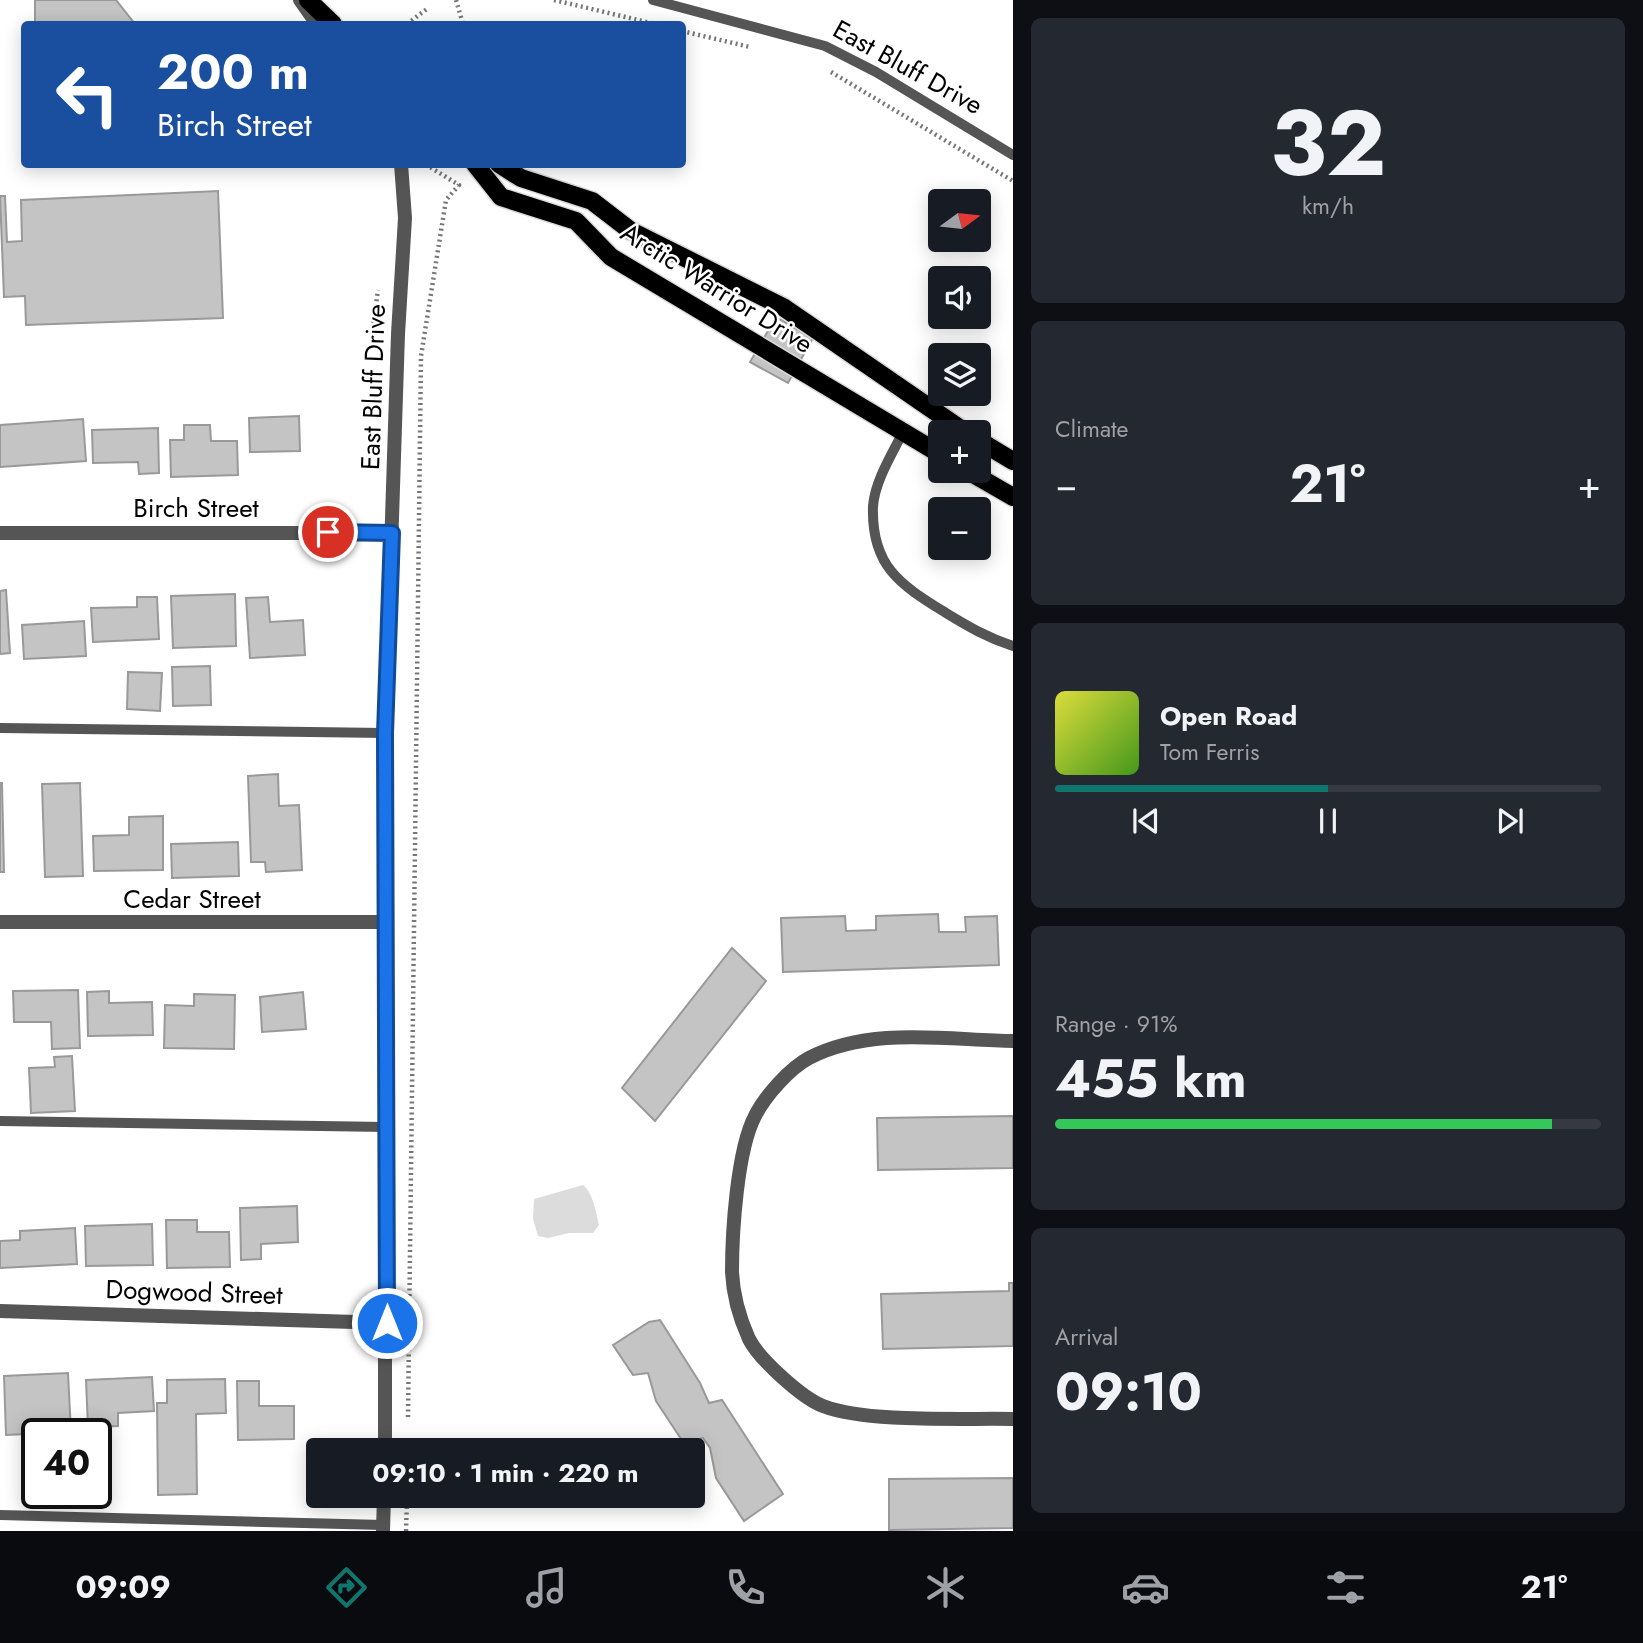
<!DOCTYPE html>
<meta charset="utf-8">
<style>
:root{--surface:#171b24;--page:#242831;--text:#f1f3f6;--muted:#9ea1a6;--line:#363941;--accent:#0f766e}
body{margin:0;font-family:Jost,sans-serif;background:var(--page);color:var(--text);height:100vh;display:flex;flex-direction:column;font-size:26px;white-space:nowrap}
*{box-sizing:border-box;margin:0}
p{font-size:23px;color:var(--muted)}
.icon{flex:none;width:38px;height:38px;fill:none;stroke:currentColor;stroke-width:2;stroke-linecap:round;stroke-linejoin:round}
.map{position:relative;flex:1;overflow:hidden}
.drawer{display:flex;flex-direction:column;gap:18px;padding:18px;background:#0d0f14;width:630px}
.drawer>*{flex:none}
.top-card{position:absolute;left:21px;top:21px;width:665px;height:147px;border-radius:7px;box-shadow:0 4px 18px #0003;background:#1a4fa0;color:#fff;overflow:hidden}
.needle{width:46px;rotate:75deg}
.tools{position:absolute;left:928px;top:189px;display:grid;gap:14px}
.tools a{display:grid;place-items:center;width:63px;height:63px;border-radius:7px;background:var(--surface);box-shadow:0 4px 18px #0003;font-size:35px}
.speed{position:absolute;left:21px;top:1418px;display:flex;gap:14px;font-size:35px;font-weight:700;text-align:center}
.speed>*{display:grid;place-content:center;width:91px;height:91px;border-radius:50%;background:var(--surface);box-shadow:0 4px 18px #0003;line-height:1}
.speed .limit{border:4px solid #111;border-radius:10px;background:#fff;color:#111}
.pin{position:absolute;display:grid;place-items:center;width:60px;height:60px;color:#fff;margin:-30px;border:4px solid #fff;border-radius:50%;box-shadow:0 2px 7px #0007}
.me{position:absolute;width:77px;margin:-38px;rotate:0deg;stroke-linejoin:round;filter:drop-shadow(0 0 5px #0008)}
.turn{display:flex;align-items:center;gap:24px;height:147px;padding:0 21px;font-size:32px}
.turn .icon{width:91px;height:91px;stroke-width:2.5}
.turn b{display:block;font-size:49px;line-height:60px}
.big{font-size:52px;font-weight:700;line-height:1.1}
.drawer .card{flex:1;display:flex;flex-direction:column;justify-content:center;gap:10px;min-width:0;padding:0 24px;border-radius:10px;background:var(--page)}
.drawer .dial{align-items:center;gap:0}
.dial b{font-size:91px;line-height:1}
.song{display:flex;align-items:center;gap:21px}
.cover{width:84px;height:84px;border-radius:10px;background:linear-gradient(135deg,hsl(60 70% 55%),hsl(100 70% 35%))}
.played{height:7px;border-radius:4px;background:linear-gradient(90deg,var(--accent) 50%,var(--line) 50%)}
.keys{display:flex;justify-content:space-around;direction:ltr}
.heat{display:flex;justify-content:space-between;align-items:center;font-size:38px;direction:ltr}
.charge{height:10px;border-radius:5px;background:linear-gradient(90deg,#34c759 91%,var(--line) 0)}
.trip{position:absolute;left:306px;top:1438px;width:399px;height:70px;border-radius:7px;background:var(--surface);box-shadow:0 4px 18px #0003;font-weight:700;line-height:70px;text-align:center}
.tabs{display:flex;height:112px;justify-content:space-around;align-items:center;background:#090b0e;color:var(--muted)}
.tabs .icon{width:49px;height:49px}
.tabs .selected{color:var(--accent)}
.tabs b{font-size:32px;color:var(--text)}
main{display:flex;flex:1;min-height:0}
.map>svg:first-child{display:block}
.green{fill:#dcdcdc}
.building{fill:#c4c4c4;stroke:#999;stroke-width:2}
.lines{fill:none;stroke-linecap:round;stroke-linejoin:round}
.primary-casing{stroke:#dbdbdb;stroke-width:21}
.path{stroke:#777;stroke-width:4.5;stroke-dasharray:2 3.5;stroke-linecap:butt}
.service{stroke:#555;stroke-width:10}
.minor{stroke:#555;stroke-width:14}
.tertiary{stroke:#555;stroke-width:14}
.primary{stroke:#000;stroke-width:18}
.route-casing{stroke:#114b97;stroke-width:18}
.route{stroke:#1a73e8;stroke-width:12}
.labels{text-anchor:middle;stroke-width:5;stroke-linejoin:round;paint-order:stroke}
.street-label{font-size:26px;fill:#000;stroke:#fff}
</style>
<main>
<div class="map">
<svg width="1013" height="1531" viewBox="0 0 1013 1531">
<rect width="100%" height="100%" fill="#fff"/>
<path class="green" d="M583,1185C593,1193 596,1212 599,1225L593,1233H569L548,1238L538,1236L533,1219L534,1199Z"/>
<path class="building" d="M35,0H116L135,24H35Z
M218,191L223,318L26,325L25,296L4,297L0,196H5L7,242L22,241L21,200Z
M776,317L813,338L788,383L750,362Z
M299,416L300,451L250,452L249,418Z
M83,419L86,461L0,467V425Z
M184,425H210L211,441H237L238,475L171,477L170,440H184Z
M158,428L159,473L139,474L138,462L93,463L92,430Z
M6,590L10,653L0,654V591Z
M235,594L236,646L173,648L171,596Z
M137,597H157L159,639L93,642L91,608L137,607Z
M268,597L270,622L303,620L305,655L250,658L246,598Z
M84,621L86,656L24,659L22,625Z
M210,666L211,705L173,706L172,667Z
M128,672L162,673L160,711L127,709Z
M278,774L279,806L299,805L302,870L266,872L265,862H251L248,776Z
M0,783H2L4,872H0Z
M80,783L83,876L45,877L42,784Z
M163,816V870L94,871L93,836L129,835V817Z
M238,842L239,876L172,878L171,844Z
M938,914L939,932H966L965,917L997,916L999,965L783,972L781,918L845,916L846,931L876,930V916Z
M732,948L766,981L655,1121L622,1088Z
M78,990L80,1048L52,1049L51,1022H14L13,991Z
M109,991V1003L152,1002L153,1035L88,1036L87,992Z
M303,992L306,1029L262,1032L260,997Z
M194,994L235,995L234,1049L164,1048L165,1005L194,1006Z
M72,1056L75,1111L31,1113L29,1068L55,1067L54,1057Z
M1013,1116V1168L878,1170L877,1118Z
M297,1206L298,1242L261,1244V1259L241,1260L240,1208Z
M166,1220H197V1232H229L230,1267L167,1268Z
M152,1224L153,1265L86,1266L85,1226Z
M75,1228L77,1264L0,1268V1241L20,1240V1231Z
M1009,1283H1013V1346L883,1349L881,1294L1009,1291Z
M660,1320L700,1383L709,1403L722,1400L783,1494L744,1521L716,1478L710,1448L703,1438L683,1442L656,1401L648,1373L633,1375L613,1345L649,1322Z
M68,1373L71,1432L6,1435L4,1376Z
M152,1377L154,1411L118,1413V1426L88,1427L86,1380Z
M225,1379L226,1413L196,1414L197,1494L158,1495L157,1403H167V1380Z
M237,1381H259V1406H294V1439L238,1440Z
M1013,1478V1528L889,1530V1479Z"/>
<g class="lines">
<g class="primary-casing">
<path id="primary" d="M308,0L333,24
M475,164L501,197L576,221L611,257L940,454
M499,164L521,178L592,201L631,231L783,307L965,432
M978,440L1013,461
M968,471L1013,497"/>
</g>
<path class="path" d="M456,0L463,24
M554,0L655,24
M407,24L428,8
M682,31L750,47
M831,72L1013,181
M372,334L378,290
M408,1417L421,356L446,200L459,185L425,164
M406,1531L407,1497"/>
<path class="service" d="M653,0L825,46L876,72L1013,155
M903,432C892,454 875,481 873,506C871,567 901,585 946,613C969,627 988,638 1013,646
M0,728L385,733
M0,1121L386,1127
M0,1515L383,1525"/>
<path class="minor" d="M0,533H392
M0,922H385
M1013,1041C946,1040 871,1026 809,1058C790,1068 765,1096 755,1116C737,1150 732,1233 732,1272C733,1294 740,1319 749,1339C759,1359 802,1398 823,1406C866,1423 963,1418 1013,1419
M0,1311L387,1323"/>
<path class="tertiary" d="M300,0L317,24
M385,1451V733L398,334L405,218L401,164
M383,1531L384,1496"/>
<use href="#primary" class="primary"/>
</g>
<g class="lines">
<g class="route-casing">
<path id="route" d="M328,532L392,533L385,733L387,1323"/>
</g>
<use href="#route" class="route"/>
</g>
<g class="labels">
<g class="street-label">
<text transform="translate(908 67) rotate(29)" y="9">East Bluff Drive</text>
<text transform="translate(717 288) rotate(32)" y="9">Arctic Warrior Drive</text>
<text transform="translate(373 387) rotate(-88)" y="9">East Bluff Drive</text>
<text x="196" y="517">Birch Street</text>
<text x="192" y="908">Cedar Street</text>
<text transform="translate(194 1292) rotate(2)" y="9">Dogwood Street</text>
</g>
</g>
</svg>
<div class="tools">
<a><svg class="needle" viewBox="-14 -14 28 28"><path d="M0-13l5 13h-10z" fill="#e53935"/><path d="M0 13l5-13h-10z" fill="#9ea1a6"/></svg></a>
<a><svg class="icon" aria-label="sound" viewBox="0 0 24 24"><path d="M4 9h4l5-4v14l-5-4H4zM17 9q2 3 0 6"/></svg></a>
<a><svg class="icon" aria-label="layers" viewBox="0 0 24 24"><path d="M12 4l9 5-9 5-9-5zM3 14l9 5 9-5"/></svg></a>
<a>+</a>
<a>−</a>
</div>
<div class="speed"><div class="limit">40</div></div>
<div class="pin" style="left:328px;top:532px;background:#d93025"><svg class="icon" aria-label="arrive" viewBox="0 0 24 24"><path d="M6 21V4h12l-3 4 3 4H6"/></svg></div>
<svg class="me" style="left:387px;top:1323px" viewBox="-20 -20 40 40"><circle r="17" fill="#1a73e8" stroke="#fff" stroke-width="3"/><path d="M0-11L8 9 0 5-8 9z" fill="#fff"/></svg>
<div class="trip">09:10 · 1 min · 220 m</div>
<div class="top-card">
<div class="turn"><svg class="icon" aria-label="left" viewBox="0 0 24 24"><path d="M17 20v-9H6M10 6l-5 5 5 5"/></svg><div><b>200 m</b>Birch Street</div></div>
</div>
</div>
<section class="drawer">
<div class="card dial"><b>32</b><p>km/h</p></div>
<div class="card"><p>Climate</p>
<div class="heat"><a>−</a><b class="big">21°</b><a>+</a></div>
</div>
<div class="card">
<div class="song"><i class="cover"></i><div><b>Open Road</b><p>Tom Ferris</p></div></div>
<div class="played"></div>
<div class="keys"><svg class="icon" aria-label="previous" viewBox="0 0 24 24"><path d="M18 5L8 12l10 7zM5 5v14"/></svg><svg class="icon" aria-label="pause" viewBox="0 0 24 24"><path d="M8 5v14M16 5v14"/></svg><svg class="icon" aria-label="next" viewBox="0 0 24 24"><path d="M6 5l10 7-10 7zM19 5v14"/></svg></div>
</div>
<div class="card"><p>Range · 91%</p><b class="big">455 km</b><div class="charge"></div></div>
<div class="card"><p>Arrival</p><b class="big">09:10</b></div>
</section>
</main>
<nav class="tabs">
<b>09:09</b>
<svg class="icon selected" aria-label="directions" viewBox="0 0 24 24"><path d="M12 3l9 9-9 9-9-9zM9 14v-3h6M13 9l2 2-2 2"/></svg>
<svg class="icon" aria-label="music" viewBox="0 0 24 24"><path d="M9 18V5l10-2v13"/><circle cx="6" cy="18" r="3"/><circle cx="16" cy="16" r="3"/></svg>
<svg class="icon" aria-label="phone" viewBox="0 0 24 24"><path d="M5 4h4l2 5-3 2q2 4 5 5l2-3 5 2v4C11 20 4 13 5 4z"/></svg>
<svg class="icon" aria-label="climate" viewBox="0 0 24 24"><path d="M12 3v18M4 7l16 10M4 17L20 7"/></svg>
<svg class="icon" aria-label="car" viewBox="0 0 24 24"><path d="M5 17H2v-5l4-1 3-4h7l3 4 3 1v5h-3M9 17h6M6 11h13"/><circle cx="7" cy="17" r="2"/><circle cx="17" cy="17" r="2"/></svg>
<svg class="icon" aria-label="filters" viewBox="0 0 24 24"><path d="M4 7h16M4 17h16"/><circle cx="9" cy="7" r="2"/><circle cx="15" cy="17" r="2"/></svg>
<b>21°</b>
</nav>
